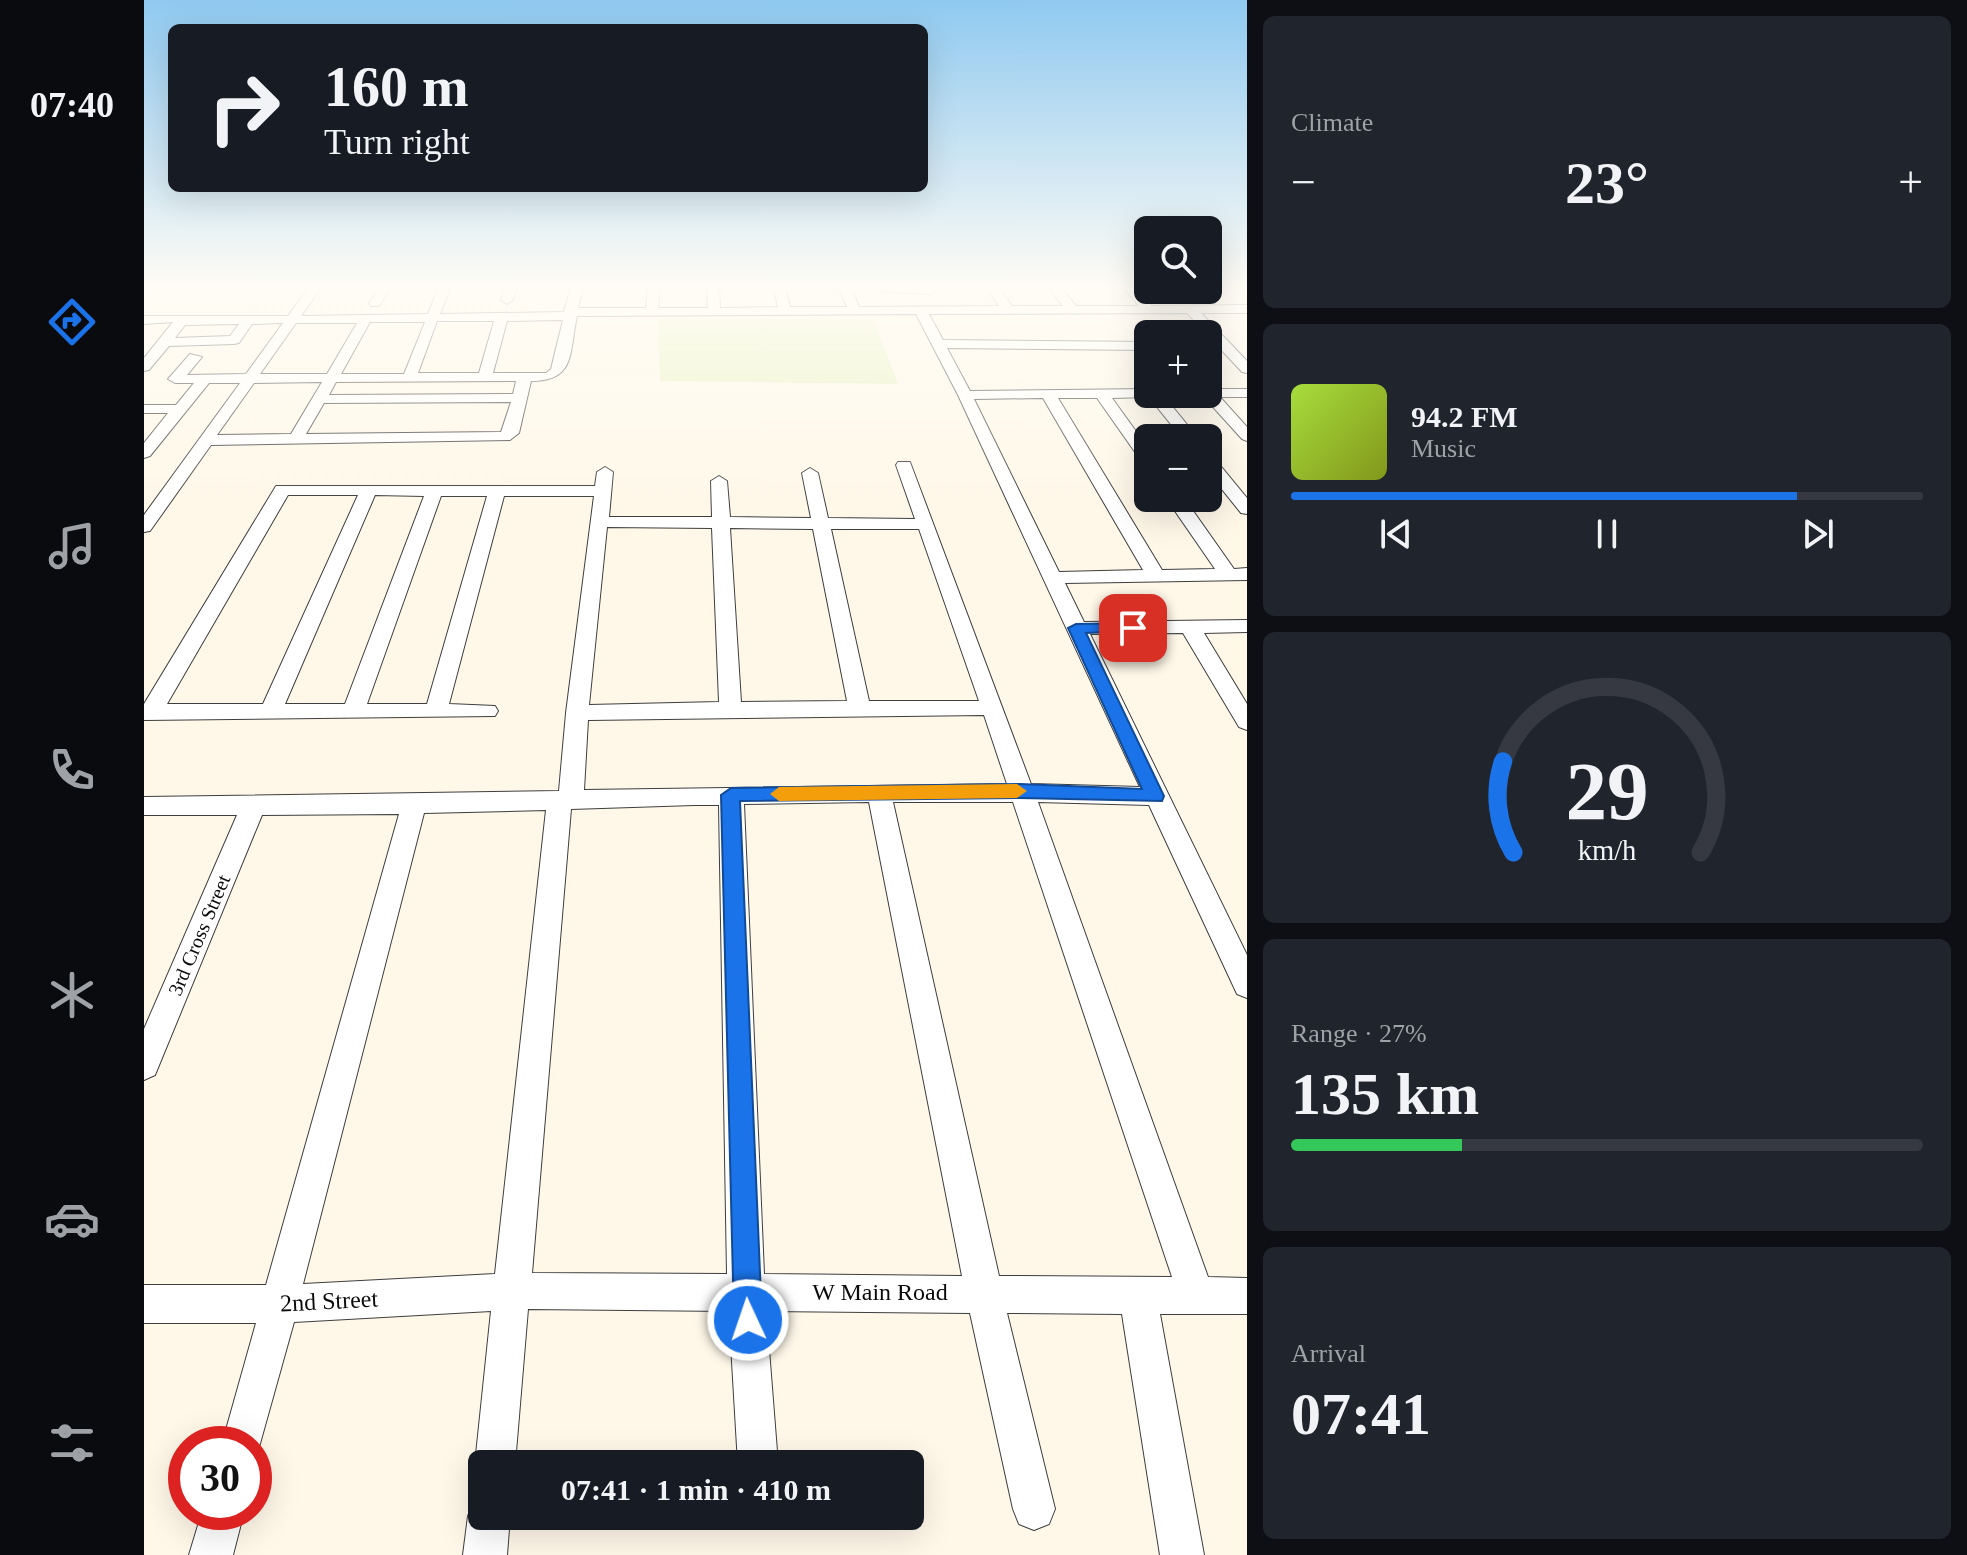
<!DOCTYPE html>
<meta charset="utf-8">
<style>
:root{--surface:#171b24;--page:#20242c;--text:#f1f3f6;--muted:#9ea1a6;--line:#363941;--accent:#1a73e8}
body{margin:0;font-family:Georgia,serif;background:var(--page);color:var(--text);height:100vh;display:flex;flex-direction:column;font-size:30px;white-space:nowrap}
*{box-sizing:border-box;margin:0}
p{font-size:26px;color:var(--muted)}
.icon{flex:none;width:44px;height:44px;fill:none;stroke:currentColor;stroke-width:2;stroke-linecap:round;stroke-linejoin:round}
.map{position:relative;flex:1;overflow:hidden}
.side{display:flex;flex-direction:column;gap:16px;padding:16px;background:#0d0f14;width:720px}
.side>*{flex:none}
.top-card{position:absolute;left:24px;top:24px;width:760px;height:168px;border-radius:12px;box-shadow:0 8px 32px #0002;background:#171b24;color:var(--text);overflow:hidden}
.fabs{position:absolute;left:990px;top:216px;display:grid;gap:16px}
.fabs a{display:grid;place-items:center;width:88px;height:88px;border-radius:12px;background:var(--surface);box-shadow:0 8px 32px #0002;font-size:40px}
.speed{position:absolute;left:24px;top:1426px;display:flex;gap:16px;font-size:40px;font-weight:700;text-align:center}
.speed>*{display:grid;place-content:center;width:104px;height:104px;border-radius:50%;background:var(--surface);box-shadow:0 8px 32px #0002;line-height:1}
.speed .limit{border:12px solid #d22;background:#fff;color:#111}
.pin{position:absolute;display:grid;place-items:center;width:68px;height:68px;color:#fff;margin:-34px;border-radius:16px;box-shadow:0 4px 12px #0006}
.me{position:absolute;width:88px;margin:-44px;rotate:357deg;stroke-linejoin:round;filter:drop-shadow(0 0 6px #0008)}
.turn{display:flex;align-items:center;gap:28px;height:168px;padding:0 24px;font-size:36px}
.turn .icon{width:104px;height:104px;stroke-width:2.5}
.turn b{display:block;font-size:56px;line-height:68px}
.big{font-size:60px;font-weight:800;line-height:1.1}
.side .widget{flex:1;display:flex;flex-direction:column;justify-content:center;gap:12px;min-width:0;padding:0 28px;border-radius:12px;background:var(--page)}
.side .dial{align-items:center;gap:0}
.dial svg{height:208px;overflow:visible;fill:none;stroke:var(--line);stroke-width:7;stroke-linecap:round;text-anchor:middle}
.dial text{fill:var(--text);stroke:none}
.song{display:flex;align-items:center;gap:24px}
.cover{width:96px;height:96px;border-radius:12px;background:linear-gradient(135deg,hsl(80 70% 55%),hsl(70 70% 35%))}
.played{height:8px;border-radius:4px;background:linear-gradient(90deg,var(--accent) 80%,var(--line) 80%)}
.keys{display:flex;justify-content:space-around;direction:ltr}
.heat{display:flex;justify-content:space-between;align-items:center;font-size:44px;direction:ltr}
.charge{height:12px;border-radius:6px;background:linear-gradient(90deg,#34c759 27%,var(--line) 0)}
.trip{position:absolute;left:324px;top:1450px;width:456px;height:80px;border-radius:12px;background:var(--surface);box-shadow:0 8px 32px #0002;font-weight:800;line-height:80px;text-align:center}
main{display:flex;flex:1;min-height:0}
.tabs{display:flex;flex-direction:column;width:144px;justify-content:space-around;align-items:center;background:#090b0e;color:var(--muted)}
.tabs .icon{width:56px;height:56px}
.tabs .on{color:var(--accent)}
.tabs b{font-size:36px;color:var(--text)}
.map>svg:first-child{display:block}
.pitch{fill:#e9f3c2}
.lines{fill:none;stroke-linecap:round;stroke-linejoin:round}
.street-casing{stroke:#3e3e3e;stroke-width:2}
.street{fill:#fff;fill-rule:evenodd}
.route{fill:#1a73e8;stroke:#114b97;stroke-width:2}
.slow{fill:#f59e0b}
.labels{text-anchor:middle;stroke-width:8;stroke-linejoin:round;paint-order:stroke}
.street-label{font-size:20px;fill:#0b0b0b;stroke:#fff}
.near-street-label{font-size:24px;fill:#0b0b0b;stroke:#fff}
</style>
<main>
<nav class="tabs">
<b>07:40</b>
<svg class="icon on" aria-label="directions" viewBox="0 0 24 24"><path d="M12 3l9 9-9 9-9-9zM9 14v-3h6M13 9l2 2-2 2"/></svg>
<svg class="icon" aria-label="music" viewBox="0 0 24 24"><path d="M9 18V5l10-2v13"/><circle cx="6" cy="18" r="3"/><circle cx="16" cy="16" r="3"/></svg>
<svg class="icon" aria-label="phone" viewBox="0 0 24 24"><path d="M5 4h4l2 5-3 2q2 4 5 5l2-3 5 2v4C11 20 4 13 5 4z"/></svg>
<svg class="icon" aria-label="climate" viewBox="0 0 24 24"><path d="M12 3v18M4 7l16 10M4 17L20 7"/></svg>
<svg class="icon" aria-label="car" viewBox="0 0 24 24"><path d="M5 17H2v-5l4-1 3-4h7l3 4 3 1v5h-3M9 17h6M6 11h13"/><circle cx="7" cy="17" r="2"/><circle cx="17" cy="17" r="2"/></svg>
<svg class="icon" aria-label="filters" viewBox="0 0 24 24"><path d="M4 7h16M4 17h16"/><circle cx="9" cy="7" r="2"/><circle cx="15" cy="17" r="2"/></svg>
</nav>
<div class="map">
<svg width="1103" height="1555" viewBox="0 0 1103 1555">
<rect width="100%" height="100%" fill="#fff8e9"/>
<path class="pitch" d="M514,319H729L754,384L516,381Z"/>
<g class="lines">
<g class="street-casing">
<path id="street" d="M166,286H178L157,316L284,314L295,286H307L296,314L420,312L427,286H439L434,308H502L504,286H516L514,308H564L563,286H575L576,308L634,307L629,286H641L646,307H703L694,286H706L715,307L855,306L841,286H853L868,306H919L903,286H915L932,306H995L978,286H991L1008,306L1103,305V313H1057L1103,361V373L1098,372L1043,313L785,314L799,340L1004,342V350L803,348L826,391L1004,389V394H1018L1054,438H1038L1005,397L968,398L1004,448V464L998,462L953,398H914L1018,570L1071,569L1022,498H1040L1090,569L1103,568V580L921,583L940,622L1103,620V632L1060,633L1103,704V730L1095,727L1039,633L946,634L1103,955V998L1093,994L1005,805L894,802L1064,1277L1103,1278V1314H1016L1060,1555H1016L978,1314L863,1313L911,1509L905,1524L890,1530L875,1524L869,1509L826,1313L622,1311L634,1464H594L585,1311L384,1309L371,1464H338V1479L331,1464L347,1311L150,1322L112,1458L110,1459V1444H78L112,1323H0V1285H122L255,814L118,815L11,1075L0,1080V1029L93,815H0V797L415,791L422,713L450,496H360L305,704L351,706L354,711L351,716L0,720V704L132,486H451L453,472L461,467L469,472L465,517H568L567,481L575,476L583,481L586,517L667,518L658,473L666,468L674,473L684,518L771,519L752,465L754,462H766L887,784L996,787L814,395L772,314L433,316C425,353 432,381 387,381L375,433L366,440L67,445L6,531L0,532V515L96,383H65L6,456L0,458V443L24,413H0V405H32L50,383H31L24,379L46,354L58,357L43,375L102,374L139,323L108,324L95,343L90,344L25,346L5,370L0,371V358L29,322L0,324V316H144ZM419,320L407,369L402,373H349L363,321ZM293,321H350L335,373H274ZM226,322H281L260,374H197ZM152,323H213L183,374H116ZM95,324L86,336L31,338L41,325ZM372,381L369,394L185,395L192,382ZM178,382L147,434L73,435L110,383ZM899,398L999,570L915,572L830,399ZM367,402L357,432L162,434L180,403ZM144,495H214L119,704H23ZM231,495L280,496L201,704H141ZM297,496H343L283,704H223ZM463,527L568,528L575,702L445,705ZM586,528L669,529L703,701L597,702ZM687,529H775L835,701H725ZM840,715L863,784L440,790L444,720ZM725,802L818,1276L620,1274L600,804ZM749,802H869L1028,1277L855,1276ZM550,805H575L583,1274L388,1273L427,809ZM402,810L351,1274L159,1284L280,813Z
M236,286H248L235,306H227L225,303Z
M361,286H373L369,300L363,304L357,300Z
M740,286H786L792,290L786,294L745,292L741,291Z
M1064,389H1103V397H1076L1103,427V441L1098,439L1059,396L1057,394H1064Z
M1064,456L1070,458L1103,498V514L1097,513L1064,472Z
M338,1498V1516H366L363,1555H319L324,1516L330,1501Z
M58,1512H100L89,1555H45Z"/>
</g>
<use href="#street" class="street"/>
</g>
<linearGradient id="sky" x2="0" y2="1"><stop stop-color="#8fc9f0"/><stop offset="0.57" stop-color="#fffcf5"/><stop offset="1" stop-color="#fffcf5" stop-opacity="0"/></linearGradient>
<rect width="1103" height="504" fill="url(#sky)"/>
<path class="route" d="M989,623L996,628L994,631L942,633L1020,796L1018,801L876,798L596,801L618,1320L614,1330L604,1335L594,1330L590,1320L577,795L587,788L876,784L998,789L924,628L932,624Z"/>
<path class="slow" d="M873,784L883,791L873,798L635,801L626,794L635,787Z"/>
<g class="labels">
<g class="street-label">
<text transform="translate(55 935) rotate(-67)" y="7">3rd Cross Street</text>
</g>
<g class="near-street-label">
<text x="736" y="1300">W Main Road</text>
<text transform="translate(185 1301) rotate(-3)" y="8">2nd Street</text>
</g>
</g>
</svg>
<div class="fabs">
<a><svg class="icon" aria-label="search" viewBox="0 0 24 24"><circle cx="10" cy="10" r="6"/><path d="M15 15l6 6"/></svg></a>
<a>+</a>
<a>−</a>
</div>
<div class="speed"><div class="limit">30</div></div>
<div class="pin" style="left:989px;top:628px;background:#d93025"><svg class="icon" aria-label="arrive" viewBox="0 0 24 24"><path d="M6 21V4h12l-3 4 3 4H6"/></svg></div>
<svg class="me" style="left:604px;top:1320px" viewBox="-20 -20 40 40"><circle r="17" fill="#1a73e8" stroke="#fff" stroke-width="3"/><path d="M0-11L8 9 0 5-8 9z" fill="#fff"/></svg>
<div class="trip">07:41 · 1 min · 410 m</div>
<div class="top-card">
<div class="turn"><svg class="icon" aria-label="right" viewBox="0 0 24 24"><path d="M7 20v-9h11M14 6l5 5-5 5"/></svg><div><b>160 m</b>Turn right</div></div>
</div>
</div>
<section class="side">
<div class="widget"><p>Climate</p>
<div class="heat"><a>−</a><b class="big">23°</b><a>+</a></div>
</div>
<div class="widget">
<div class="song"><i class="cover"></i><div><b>94.2 FM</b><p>Music</p></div></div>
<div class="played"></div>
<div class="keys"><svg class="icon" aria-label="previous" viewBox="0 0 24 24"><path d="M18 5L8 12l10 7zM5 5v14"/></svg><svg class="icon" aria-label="pause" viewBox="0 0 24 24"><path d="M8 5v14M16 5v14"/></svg><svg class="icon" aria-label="next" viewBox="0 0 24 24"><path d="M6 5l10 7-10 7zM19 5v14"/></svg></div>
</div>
<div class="widget dial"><svg viewBox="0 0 100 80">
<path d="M14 69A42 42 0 1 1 86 69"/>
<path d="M14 69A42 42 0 0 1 10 34" stroke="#1a73e8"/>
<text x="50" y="56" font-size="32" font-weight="700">29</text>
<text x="50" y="72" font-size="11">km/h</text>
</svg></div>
<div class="widget"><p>Range · 27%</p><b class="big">135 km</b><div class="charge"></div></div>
<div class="widget"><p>Arrival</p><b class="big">07:41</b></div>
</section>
</main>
